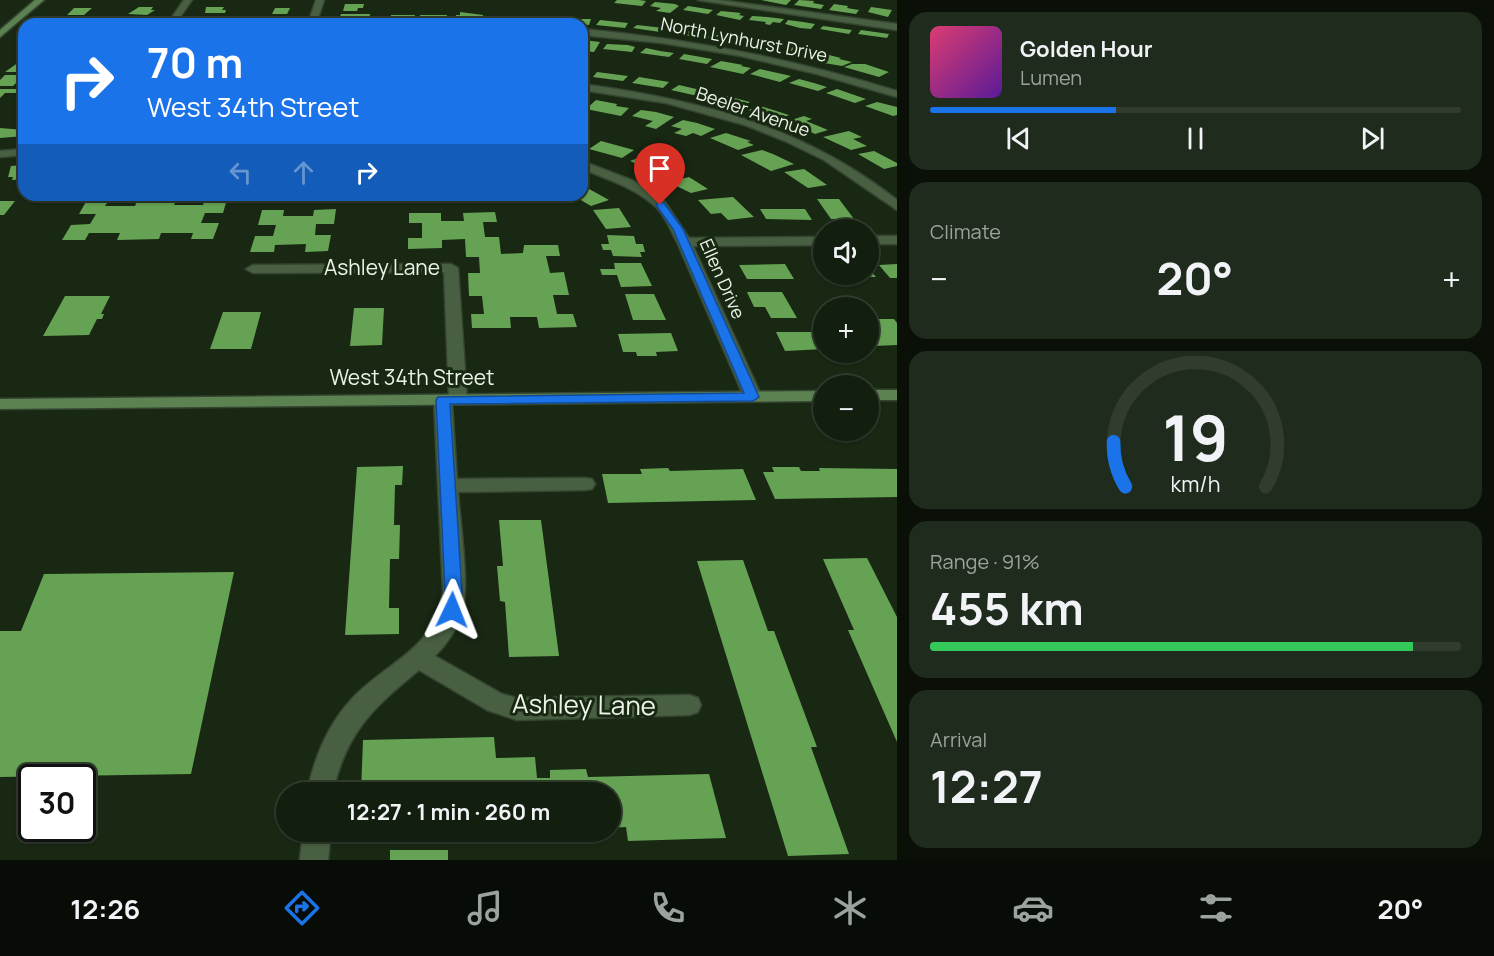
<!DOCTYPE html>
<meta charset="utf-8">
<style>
:root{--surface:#121e0e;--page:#1f2b1c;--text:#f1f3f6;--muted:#9ca29e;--line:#313c2e;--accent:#1a73e8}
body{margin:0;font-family:Manrope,sans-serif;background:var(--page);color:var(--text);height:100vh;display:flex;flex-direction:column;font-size:22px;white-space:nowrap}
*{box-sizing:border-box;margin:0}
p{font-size:20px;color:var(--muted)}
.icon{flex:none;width:33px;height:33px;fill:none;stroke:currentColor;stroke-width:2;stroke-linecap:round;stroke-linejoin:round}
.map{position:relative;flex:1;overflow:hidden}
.drawer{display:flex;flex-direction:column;gap:12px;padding:12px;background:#0a1008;width:597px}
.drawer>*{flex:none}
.banner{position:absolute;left:18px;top:18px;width:570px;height:183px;border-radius:18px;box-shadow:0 2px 4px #0004,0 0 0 2px var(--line);background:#1a73e8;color:#fff;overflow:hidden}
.tools{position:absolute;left:813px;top:219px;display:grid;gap:12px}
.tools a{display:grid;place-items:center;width:66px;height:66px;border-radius:50%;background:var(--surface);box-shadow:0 2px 4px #0004,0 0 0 2px var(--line);font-size:30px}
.speed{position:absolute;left:18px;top:764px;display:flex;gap:12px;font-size:30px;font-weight:700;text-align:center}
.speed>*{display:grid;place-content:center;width:78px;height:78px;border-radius:50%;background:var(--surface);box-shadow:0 2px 4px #0004,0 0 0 2px var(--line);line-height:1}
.speed .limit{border:3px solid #111;border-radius:9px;background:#fff;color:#111}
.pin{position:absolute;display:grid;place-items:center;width:51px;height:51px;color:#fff;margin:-62px -26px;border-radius:50% 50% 50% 0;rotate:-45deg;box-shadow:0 0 6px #0007}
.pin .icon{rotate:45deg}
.me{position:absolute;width:66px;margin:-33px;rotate:2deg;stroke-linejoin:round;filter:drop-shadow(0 0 4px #0008)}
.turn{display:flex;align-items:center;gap:21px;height:126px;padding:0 30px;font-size:27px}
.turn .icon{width:78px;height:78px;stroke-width:2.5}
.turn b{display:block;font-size:42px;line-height:51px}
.lanes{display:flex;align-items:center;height:57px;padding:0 30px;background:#0003;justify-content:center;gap:30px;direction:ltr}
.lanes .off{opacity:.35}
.big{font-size:45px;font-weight:700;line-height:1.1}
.drawer .widget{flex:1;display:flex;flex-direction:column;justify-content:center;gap:9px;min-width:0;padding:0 21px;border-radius:18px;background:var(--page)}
.drawer .dial{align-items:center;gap:0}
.dial svg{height:156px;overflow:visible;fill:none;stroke:var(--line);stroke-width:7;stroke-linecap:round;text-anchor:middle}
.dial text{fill:var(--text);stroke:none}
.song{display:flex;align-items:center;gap:18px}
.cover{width:72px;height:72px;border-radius:9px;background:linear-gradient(135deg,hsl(340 70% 55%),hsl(270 70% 35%))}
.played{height:6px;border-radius:3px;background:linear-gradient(90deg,var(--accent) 35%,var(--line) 35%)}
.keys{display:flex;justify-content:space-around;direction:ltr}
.heat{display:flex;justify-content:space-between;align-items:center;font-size:33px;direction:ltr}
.charge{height:9px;border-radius:4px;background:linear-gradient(90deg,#34c759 91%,var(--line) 0)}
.trip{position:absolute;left:276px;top:782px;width:345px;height:60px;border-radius:30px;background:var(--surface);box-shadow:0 2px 4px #0004,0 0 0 2px var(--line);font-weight:700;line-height:60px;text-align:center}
.dock{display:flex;height:96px;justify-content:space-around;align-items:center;background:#070c06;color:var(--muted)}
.dock .icon{width:42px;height:42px}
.dock .selected{color:var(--accent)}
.dock b{font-size:27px;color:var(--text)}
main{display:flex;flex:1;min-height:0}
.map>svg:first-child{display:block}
.building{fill:#66a254}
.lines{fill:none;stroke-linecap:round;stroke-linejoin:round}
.street-casing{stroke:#354531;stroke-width:3}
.secondary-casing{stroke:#354531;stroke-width:3}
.street{fill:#486041;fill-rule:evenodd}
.secondary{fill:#5b8250;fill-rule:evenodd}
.route{fill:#1a73e8;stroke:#114b97;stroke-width:1.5}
.labels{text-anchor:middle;stroke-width:6;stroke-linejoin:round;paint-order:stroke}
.far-street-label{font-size:18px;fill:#eaf4e7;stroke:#182813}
.street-label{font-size:21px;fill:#eaf4e7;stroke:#182813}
.near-street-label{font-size:26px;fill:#eaf4e7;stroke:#182813}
</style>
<main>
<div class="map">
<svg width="897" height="860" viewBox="0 0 897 860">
<rect width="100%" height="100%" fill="#182813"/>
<path class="building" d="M617,0H639L646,1L642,6L614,3Z
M761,0H791L786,5Z
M799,0L814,1L813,3L824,5L821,9L794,5Z
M655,2L675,4L679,6L670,13L656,11L661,8L650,6Z
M345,4H364L363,8H358L357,11H343Z
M834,4L848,6L847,8L859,10L856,14L829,10Z
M688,6L701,8L713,10L708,14L683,10Z
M139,7H153L151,10H155L147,15L128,14Z
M206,7H224L222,10H226L225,13H205Z
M871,7L892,10L888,17L868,12Z
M74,8H92L84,15H67Z
M275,8H290L287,14H272Z
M721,11L741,13L739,15L744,16L740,20L716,15Z
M460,12L483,15V20L456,19V15H460Z
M341,14H370L369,20H348L339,19Z
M391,15H415L414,19H391Z
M420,15H447V19H420Z
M204,16H219L213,24H198Z
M267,16H286L283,24H263Z
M497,16H519L518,20H496Z
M528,16L554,17L553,22L526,21Z
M752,16L767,17L784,19L780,23L773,22L770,25L765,24L766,22L749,20Z
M63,17H79L75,21H88L85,24H55Z
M131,17H147L140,24L119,23L121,20H128Z
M564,18L580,19H591L589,25L562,22Z
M600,20L628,23L625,28L596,25Z
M788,20L803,22L815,24L811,29L800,28L785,24Z
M637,25L664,28L660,32L633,28Z
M675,26L690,28L687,31L700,32L696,37L668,33Z
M823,26L852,30L849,34L820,29Z
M861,30L889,34L887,38L858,34Z
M711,34L737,38L732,42L705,38Z
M583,40L600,42L594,52L582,51Z
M748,40L774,45L768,49L742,44Z
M607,44L628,45L635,47L632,52L603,49Z
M795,46L798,47L817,51L805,57L782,53Z
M646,48L660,51L674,53L669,57L640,53Z
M684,54L701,57L712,59L707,64L679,59Z
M825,54L841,58L839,59L852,62L842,66L824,63L828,62L814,59Z
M721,61L743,65L741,66L751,68L743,74L710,67Z
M19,62H24V72H5Z
M852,64H865L889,72L879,77L844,67Z
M760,69L791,76L780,82L750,74Z
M597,72L628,76L623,81L593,77Z
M5,75H24L13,86H0V80Z
M639,77L669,82L663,88L632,83Z
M799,79L814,83L827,87L818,91L789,83Z
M679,85L709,92L702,97L671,90Z
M0,89H21L17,93H5L0,98Z
M837,89L866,99L855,103L826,93Z
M727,96L750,102L741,107L718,101Z
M596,100L617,104L616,106L629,108L621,116L586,109Z
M877,102L897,107V115L893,116L865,106Z
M760,106L789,115L777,120L748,110Z
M641,110L656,112L674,117L656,129L645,126L653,121L632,116Z
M804,116L812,119L806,121L828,130L815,134L788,121Z
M683,120L697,123L715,129L701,136L693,133L686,136L674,133L682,129L671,126Z
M0,128L24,130V136L0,138Z
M849,131L862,137L853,139L867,146L851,150L823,137Z
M726,133L751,141L747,142L754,145L738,150L710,138Z
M601,141L634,150L622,158L589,149Z
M762,150L773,154L794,164L771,171L741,155Z
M874,151L897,163V166L884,169L858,154Z
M646,155L676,167L660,174L630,161Z
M24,165V179L12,180L13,177H8L11,166Z
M804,169L827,185L808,188L784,172Z
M689,177L708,189L691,193L668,182Z
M582,185L609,200L591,206L579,199L569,203L558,197L582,195Z
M733,197L754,217L728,220L721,213L711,214L698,200Z
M138,199H177L174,205H203L205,199H227L223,213H205L201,223H219L213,239H191L193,233H161L159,239L117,240L120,233H89L85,240H62L71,225L90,224L96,214H79L87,200H109L105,206H135Z
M817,199H839L854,219H831Z
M0,201H15L4,215H0Z
M619,208L631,227L606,229L593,210Z
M336,209L334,224H316L315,235H331L328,251L305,252L306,244L275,245L274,252H250L255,236H273L276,225H258L262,210H284L283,216H313L314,210Z
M760,209H805L812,220L766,219Z
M495,212L497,222H483L485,237H499L501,254L523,253L524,245H558L560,256H546L550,273L564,272L569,295H553L557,314H573L577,327L539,328L537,317H510L511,328H472L471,314H484L482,296H469L468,273H480L479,257H466L465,239L442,240V248L408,249V238H422V223H409V213H441V221H464L463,213Z
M607,235L634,236L636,244H643L645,252H640L642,257L613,256L611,250H603L601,244H609Z
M614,263H641L652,286L621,287L617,275H602L600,269H615Z
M785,264L794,279H747L739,265Z
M897,264V278H890L879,265Z
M868,267L876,277H830L828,274H868Z
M747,292H782L797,318H771L765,307H754Z
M625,294H654L666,320H633Z
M65,296H110L101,314H104L102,319H97L89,335L43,336Z
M354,308H384L382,345L350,346Z
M223,312H261L251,349H210Z
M874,319H894L897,323V345L874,346L868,337V328H880Z
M776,332H824V349L785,351Z
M671,333L678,351L656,352L657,356H637L636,352H623L618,334Z
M403,466L402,485H395L394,525H400L399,559H390L389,608H399V634L345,635L357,467Z
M772,467H799L801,471H820L819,468L897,469V497L775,499L763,472H774Z
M668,468L670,471L743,469L756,500L608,503L602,474H642L640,469Z
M499,520H541L559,656L509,657L505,602L500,601L497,566H503Z
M867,558L897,617V742L848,630H854L823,559Z
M743,560L768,631H774L817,747H811L849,854L788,856L697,561Z
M234,572L191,774L0,777V631H21L44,574Z
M494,737L496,758L535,757L537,778H550V770L586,769L588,777L709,774L726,838L628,841L626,827L610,828V792H361L363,740Z
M390,850H448V860H390Z"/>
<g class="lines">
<g class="street-casing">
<path id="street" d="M184,0H192L175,24H167Z
M316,0H324L316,24H308Z
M698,0H719L897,24V30Z
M582,29C690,39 794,59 897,91V97L817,74L741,56L662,43L582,35Z
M582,84C699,100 803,126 897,200V210L824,160L785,141L745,125L666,103L582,90Z
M24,149V155L0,157V151Z
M582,161L634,181L665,202L689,238L824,237V245L693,246L762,397L759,401H747L744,397L677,242C671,231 666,218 658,209C638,189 608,179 582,169Z
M868,236H897V244H868Z
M451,264L458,268L467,400L464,404H452L457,479L585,478L592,479L595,484L592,489L585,490L458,492C460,522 470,587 462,613C457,629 447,644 435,656L502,694L517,698L689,695L698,698L701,705L698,712L689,715L517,720L487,710L419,670C374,707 346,732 333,792H307C314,760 327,726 350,701C386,661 434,652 443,592L434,400L437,396H449L444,272L253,273L246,269L253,265Z
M303,831H331L328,860H300Z"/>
</g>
<g class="secondary-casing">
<path id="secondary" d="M35,0H44L0,37V30Z
M868,390H897V400H868Z
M824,391V401L0,409V399Z"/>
</g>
<use href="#street" class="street"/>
<use href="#secondary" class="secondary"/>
</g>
<path class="route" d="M660,202L664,203L683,229L759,397L753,401L450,404L462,592L458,615L452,617L446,615L444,610L445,592L436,400L438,397L744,393L673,229L656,205Z"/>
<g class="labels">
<g class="far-street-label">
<text transform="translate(744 40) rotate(11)" y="6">North Lynhurst Drive</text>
<text transform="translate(753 112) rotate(19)" y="6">Beeler Avenue</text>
<text transform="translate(722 279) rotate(66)" y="6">Ellen Drive</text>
</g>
<g class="street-label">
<text x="382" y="275">Ashley Lane</text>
<text x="412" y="385">West 34th Street</text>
</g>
<g class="near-street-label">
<text transform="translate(584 705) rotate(1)" y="9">Ashley Lane</text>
</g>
</g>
</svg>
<div class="tools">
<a><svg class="icon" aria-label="sound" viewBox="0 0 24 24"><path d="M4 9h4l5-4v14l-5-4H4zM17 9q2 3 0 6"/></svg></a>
<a>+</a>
<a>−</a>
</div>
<div class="speed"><div class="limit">30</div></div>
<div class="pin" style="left:660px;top:205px;background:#d93025"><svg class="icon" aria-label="arrive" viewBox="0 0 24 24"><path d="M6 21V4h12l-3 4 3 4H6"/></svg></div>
<svg class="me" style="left:452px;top:610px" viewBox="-20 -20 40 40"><path d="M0-17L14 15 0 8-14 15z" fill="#1a73e8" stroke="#fff" stroke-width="4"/></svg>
<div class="trip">12:27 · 1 min · 260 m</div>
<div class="banner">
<div class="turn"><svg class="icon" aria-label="right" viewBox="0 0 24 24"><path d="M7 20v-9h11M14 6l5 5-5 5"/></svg><div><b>70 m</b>West 34th Street</div></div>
<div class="lanes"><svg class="icon off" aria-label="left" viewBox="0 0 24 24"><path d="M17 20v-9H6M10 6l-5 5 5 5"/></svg><svg class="icon off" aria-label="ahead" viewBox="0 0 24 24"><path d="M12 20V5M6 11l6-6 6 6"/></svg><svg class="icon" aria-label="right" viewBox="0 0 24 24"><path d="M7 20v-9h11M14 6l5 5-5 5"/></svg></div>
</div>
</div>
<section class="drawer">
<div class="widget">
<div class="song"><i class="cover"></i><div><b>Golden Hour</b><p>Lumen</p></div></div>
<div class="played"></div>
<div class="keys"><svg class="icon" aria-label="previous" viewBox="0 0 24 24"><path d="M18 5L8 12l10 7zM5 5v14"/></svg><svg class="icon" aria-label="pause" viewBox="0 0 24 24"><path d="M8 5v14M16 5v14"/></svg><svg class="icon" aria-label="next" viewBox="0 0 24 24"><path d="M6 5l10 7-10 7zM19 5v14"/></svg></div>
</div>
<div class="widget"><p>Climate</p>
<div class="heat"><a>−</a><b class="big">20°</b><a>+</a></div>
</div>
<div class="widget dial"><svg viewBox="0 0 100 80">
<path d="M14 69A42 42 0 1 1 86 69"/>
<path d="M14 69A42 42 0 0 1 8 46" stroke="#1a73e8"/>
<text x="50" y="56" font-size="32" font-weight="700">19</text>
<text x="50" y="72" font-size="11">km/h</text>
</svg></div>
<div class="widget"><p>Range · 91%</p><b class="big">455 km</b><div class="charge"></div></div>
<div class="widget"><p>Arrival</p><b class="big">12:27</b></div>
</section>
</main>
<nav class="dock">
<b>12:26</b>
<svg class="icon selected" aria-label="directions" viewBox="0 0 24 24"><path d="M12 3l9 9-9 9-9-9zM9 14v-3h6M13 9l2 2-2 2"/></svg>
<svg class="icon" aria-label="music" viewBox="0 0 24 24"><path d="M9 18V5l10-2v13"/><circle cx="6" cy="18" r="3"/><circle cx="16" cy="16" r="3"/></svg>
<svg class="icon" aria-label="phone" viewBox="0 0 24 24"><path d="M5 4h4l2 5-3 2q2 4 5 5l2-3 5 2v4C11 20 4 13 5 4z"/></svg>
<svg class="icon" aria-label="climate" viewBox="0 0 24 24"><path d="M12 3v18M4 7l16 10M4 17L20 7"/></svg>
<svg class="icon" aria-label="car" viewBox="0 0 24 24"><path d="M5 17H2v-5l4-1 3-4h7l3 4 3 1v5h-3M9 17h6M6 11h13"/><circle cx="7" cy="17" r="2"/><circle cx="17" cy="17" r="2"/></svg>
<svg class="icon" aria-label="filters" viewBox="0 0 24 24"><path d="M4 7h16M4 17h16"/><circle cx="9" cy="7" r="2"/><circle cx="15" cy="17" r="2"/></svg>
<b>20°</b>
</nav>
